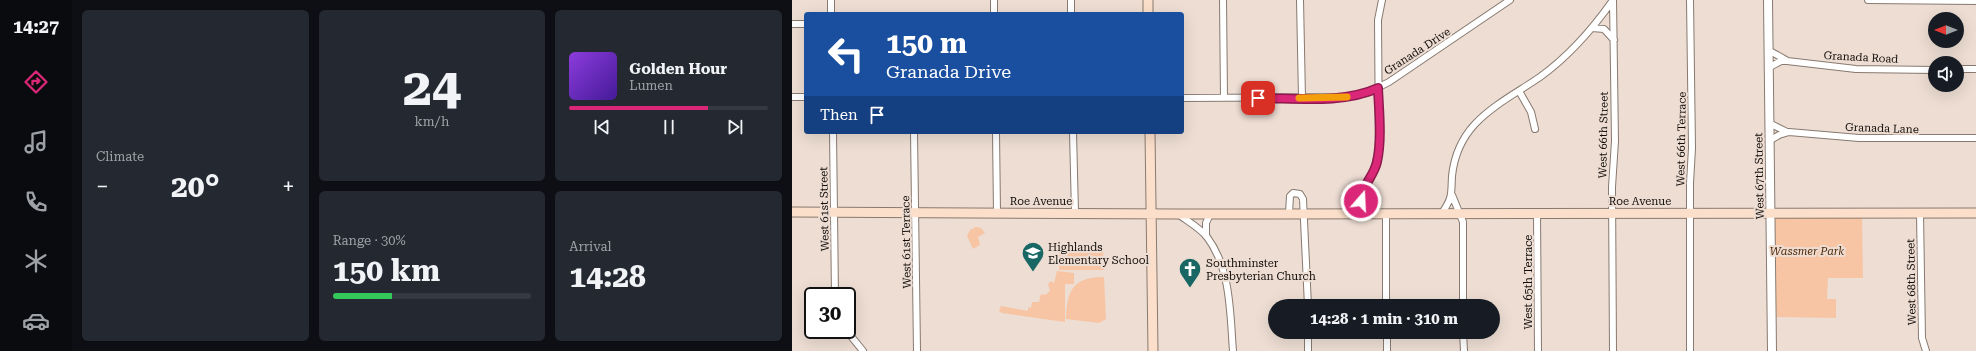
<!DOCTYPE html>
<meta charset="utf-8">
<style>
:root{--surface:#171b24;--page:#242831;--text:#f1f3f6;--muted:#9ea1a6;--line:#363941;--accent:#db2777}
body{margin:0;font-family:"Roboto Serif",serif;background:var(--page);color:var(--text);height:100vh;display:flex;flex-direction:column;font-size:15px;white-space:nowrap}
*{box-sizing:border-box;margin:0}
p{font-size:13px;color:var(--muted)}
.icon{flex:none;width:22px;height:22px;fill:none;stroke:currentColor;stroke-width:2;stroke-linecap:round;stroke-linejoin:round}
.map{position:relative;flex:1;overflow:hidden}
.drawer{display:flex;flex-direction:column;gap:10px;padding:10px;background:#0d0f14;width:720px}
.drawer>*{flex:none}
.top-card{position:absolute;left:12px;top:12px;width:380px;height:122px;border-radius:4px;box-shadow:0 4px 16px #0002;background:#1a4fa0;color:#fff;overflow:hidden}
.needle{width:26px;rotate:270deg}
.fabs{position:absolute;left:1136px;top:12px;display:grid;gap:8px}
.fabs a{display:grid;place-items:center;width:36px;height:36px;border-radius:50%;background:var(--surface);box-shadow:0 4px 16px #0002;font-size:20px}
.speed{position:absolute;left:12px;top:287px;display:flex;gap:8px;font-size:20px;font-weight:700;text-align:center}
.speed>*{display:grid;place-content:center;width:52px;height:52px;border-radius:50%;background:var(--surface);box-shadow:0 4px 16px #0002;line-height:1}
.speed .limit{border:2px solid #111;border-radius:6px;background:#fff;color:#111}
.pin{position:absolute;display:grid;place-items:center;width:34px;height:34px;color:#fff;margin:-17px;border-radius:8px;box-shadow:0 2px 6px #0006}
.me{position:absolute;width:44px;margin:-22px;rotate:19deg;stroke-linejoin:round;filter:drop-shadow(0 0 3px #0008)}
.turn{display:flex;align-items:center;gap:14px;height:84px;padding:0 16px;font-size:18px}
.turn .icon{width:52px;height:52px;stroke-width:2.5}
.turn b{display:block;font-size:28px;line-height:34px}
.then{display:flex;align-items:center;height:38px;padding:0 16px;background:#0003;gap:8px;font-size:15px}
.big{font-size:30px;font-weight:700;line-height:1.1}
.drawer .card{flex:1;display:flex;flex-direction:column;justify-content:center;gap:6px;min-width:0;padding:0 14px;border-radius:6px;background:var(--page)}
.drawer .dial{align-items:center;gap:0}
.dial b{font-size:52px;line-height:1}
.song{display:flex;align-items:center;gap:12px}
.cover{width:48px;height:48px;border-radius:6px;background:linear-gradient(135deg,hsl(270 70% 55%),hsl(260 70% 35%))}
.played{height:4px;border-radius:2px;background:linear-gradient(90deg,var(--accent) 70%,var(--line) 70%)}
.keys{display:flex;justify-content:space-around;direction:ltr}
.heat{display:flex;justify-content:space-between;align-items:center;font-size:22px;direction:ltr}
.charge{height:6px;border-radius:3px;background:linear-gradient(90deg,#34c759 30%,var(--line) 0)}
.drawer .tiles{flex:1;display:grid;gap:10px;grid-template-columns:repeat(3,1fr)}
.card:first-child{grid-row:span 2}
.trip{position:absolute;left:476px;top:299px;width:232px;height:40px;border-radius:20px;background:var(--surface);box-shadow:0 4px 16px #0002;font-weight:700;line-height:40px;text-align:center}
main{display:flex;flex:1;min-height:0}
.tabs{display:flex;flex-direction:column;width:72px;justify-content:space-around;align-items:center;background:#090b0e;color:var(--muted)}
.tabs .icon{width:28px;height:28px}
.tabs .active{color:var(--accent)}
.tabs b{font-size:18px;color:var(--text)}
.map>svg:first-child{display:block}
.green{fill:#f7c5a4}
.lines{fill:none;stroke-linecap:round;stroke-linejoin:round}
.minor-casing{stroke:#887a70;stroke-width:8}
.tertiary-casing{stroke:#887a70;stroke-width:10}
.secondary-casing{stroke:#887a70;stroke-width:11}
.minor{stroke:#fff;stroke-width:6}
.tertiary{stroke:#fff;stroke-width:8}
.secondary{stroke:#fbdfca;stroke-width:9}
.route-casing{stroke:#8e194d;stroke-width:10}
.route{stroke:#db2777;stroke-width:7}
.slow{stroke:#f59e0b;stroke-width:7}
.labels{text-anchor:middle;stroke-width:4;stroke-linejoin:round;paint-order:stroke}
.street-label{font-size:11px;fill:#110c08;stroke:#edddd3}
.poi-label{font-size:11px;fill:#110c08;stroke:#edddd3;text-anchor:start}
.park-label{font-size:11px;font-style:italic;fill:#502907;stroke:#edddd3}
</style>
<main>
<nav class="tabs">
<b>14:27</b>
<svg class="icon active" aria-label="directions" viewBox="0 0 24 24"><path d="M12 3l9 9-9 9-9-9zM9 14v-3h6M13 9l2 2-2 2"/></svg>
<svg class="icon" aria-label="music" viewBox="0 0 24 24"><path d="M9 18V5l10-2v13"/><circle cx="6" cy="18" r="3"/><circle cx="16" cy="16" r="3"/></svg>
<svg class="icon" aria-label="phone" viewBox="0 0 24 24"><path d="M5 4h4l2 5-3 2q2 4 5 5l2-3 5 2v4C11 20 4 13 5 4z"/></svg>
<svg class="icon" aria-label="climate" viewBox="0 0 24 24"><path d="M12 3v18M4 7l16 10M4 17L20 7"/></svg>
<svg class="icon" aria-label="car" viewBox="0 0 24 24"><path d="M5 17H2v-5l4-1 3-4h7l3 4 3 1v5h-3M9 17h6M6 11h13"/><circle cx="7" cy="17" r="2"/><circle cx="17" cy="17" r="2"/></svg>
</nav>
<section class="drawer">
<div class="tiles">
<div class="card"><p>Climate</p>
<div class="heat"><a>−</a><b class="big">20°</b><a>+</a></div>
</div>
<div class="card dial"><b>24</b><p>km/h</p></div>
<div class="card">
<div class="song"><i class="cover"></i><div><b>Golden Hour</b><p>Lumen</p></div></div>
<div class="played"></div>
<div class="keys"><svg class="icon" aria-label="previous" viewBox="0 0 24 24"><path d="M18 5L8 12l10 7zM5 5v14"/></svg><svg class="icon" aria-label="pause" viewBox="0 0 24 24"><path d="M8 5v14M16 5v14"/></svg><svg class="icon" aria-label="next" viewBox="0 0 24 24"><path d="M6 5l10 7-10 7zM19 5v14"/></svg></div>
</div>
<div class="card"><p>Range · 30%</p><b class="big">150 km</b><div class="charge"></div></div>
<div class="card"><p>Arrival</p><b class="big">14:28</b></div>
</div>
</section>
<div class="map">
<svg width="1184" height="351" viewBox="0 0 1184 351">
<rect width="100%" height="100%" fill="#edddd3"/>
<path class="green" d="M985,217H1070L1071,278H1036L1035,299H1044V318L981,317V221Z
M184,227L189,228L193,233L186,237L188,245L181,249L175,236L178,230Z
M267,249L311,250L312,270H267Z
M265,271L282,273V284H273V322L210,313L207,311L209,306L236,311V307L239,308L240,302H247L249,294L253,295L258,291L256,284L259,281L262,283Z
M312,277L314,319L307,323L274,319C275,290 281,277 312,277Z"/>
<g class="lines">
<g class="minor-casing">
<path id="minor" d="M39,0V14
M202,0V14
M279,0V14
M431,0L432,98
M508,0L510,98
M1076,0L1184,1
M0,24H14
M800,28L812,29L822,40
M976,50L994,60
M976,68L989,61H995L1064,69L1143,70
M1165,69H1184
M727,91L739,112L743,129
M0,97H14
M390,98L552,97L575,93L597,82L718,0
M977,123L995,132
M41,132L43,296
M122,132L125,351
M204,132L205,213
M281,132L283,213
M977,141L987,135L997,132L1067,138H1184
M569,195L570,205L575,213
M660,195L671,222V306
M497,213L498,196L501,193L508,194L511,199L516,306
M558,213L581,173L587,150L586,20L590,0
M650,213C661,197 659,194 660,176C662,157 670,138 683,124C701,105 726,92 748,77C777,56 800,30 821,0
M745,213L746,351
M1128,213L1130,338L1134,351
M386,214C395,221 408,228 415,237C439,269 438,313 441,351
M414,236V223L418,214
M594,306V213
M54,330L71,351
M516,332V351
M595,332V351
M671,332L672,351
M821,351L820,187L823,141L821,0
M898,351V183L900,148L898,0"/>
</g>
<g class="tertiary-casing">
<path id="tertiary" d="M976,0L980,351"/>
</g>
<g class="secondary-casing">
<path id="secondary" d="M356,0V14
M358,132L361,351
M0,212L386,214L1184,213"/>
</g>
<use href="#minor" class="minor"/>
<use href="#tertiary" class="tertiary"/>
<use href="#secondary" class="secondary"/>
</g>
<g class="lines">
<g class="route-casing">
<path id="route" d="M466,98C504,98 551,104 586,88C587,111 590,139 585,162C582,176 569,187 569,201"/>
</g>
<use href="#route" class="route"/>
<path class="slow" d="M507,98L555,97"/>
</g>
<defs>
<g id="school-pin" transform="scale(1.15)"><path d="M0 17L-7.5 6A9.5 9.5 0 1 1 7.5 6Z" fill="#196765" stroke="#edddd3"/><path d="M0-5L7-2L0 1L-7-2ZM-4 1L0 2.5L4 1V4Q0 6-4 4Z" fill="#fff"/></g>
<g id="church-pin" transform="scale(1.15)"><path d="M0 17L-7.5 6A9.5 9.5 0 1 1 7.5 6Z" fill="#196765" stroke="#edddd3"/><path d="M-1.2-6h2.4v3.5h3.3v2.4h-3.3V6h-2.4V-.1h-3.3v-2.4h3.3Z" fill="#fff"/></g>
</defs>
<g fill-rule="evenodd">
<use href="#school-pin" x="241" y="253"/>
<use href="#church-pin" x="398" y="269"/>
</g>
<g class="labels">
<g class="street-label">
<text transform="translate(625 51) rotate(-33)" y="4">Granada Drive</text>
<text transform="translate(1069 57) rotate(3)" y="4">Granada Road</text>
<text transform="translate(1090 128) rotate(2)" y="4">Granada Lane</text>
<text transform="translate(811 135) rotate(-89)" y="4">West 66th Street</text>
<text transform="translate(889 139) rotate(-89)" y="4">West 66th Terrace</text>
<text transform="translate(967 176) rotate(-91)" y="4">West 67th Street</text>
<text x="249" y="205">Roe Avenue</text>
<text x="848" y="205">Roe Avenue</text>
<text transform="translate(32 209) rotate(-91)" y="4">West 61st Street</text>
<text transform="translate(114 242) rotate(-91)" y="4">West 61st Terrace</text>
<text transform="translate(736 282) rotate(-90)" y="4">West 65th Terrace</text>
<text transform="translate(1119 282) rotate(-91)" y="4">West 68th Street</text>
</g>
<g class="poi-label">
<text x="256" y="251">Highlands<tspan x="256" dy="13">Elementary School</tspan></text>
<text x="414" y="267">Southminster<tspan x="414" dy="13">Presbyterian Church</tspan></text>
</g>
<g class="park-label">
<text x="1015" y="255">Wassmer Park</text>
</g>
</g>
</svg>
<div class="fabs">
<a><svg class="needle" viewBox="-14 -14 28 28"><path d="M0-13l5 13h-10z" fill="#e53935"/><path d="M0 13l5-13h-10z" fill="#9ea1a6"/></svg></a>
<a><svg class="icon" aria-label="sound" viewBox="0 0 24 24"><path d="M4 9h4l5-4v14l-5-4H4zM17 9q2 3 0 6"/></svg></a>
</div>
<div class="speed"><div class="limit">30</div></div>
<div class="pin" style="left:466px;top:98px;background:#d93025"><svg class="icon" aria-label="arrive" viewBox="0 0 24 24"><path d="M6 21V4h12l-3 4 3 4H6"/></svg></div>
<svg class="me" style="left:569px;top:201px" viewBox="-20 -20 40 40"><circle r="17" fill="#db2777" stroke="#fff" stroke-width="3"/><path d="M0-11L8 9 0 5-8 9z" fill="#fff"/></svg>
<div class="trip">14:28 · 1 min · 310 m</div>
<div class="top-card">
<div class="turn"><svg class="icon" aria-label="left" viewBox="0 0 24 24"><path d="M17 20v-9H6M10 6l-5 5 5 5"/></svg><div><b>150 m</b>Granada Drive</div></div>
<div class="then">Then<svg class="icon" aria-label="arrive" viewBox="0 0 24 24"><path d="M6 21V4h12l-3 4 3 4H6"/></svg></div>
</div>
</div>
</main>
